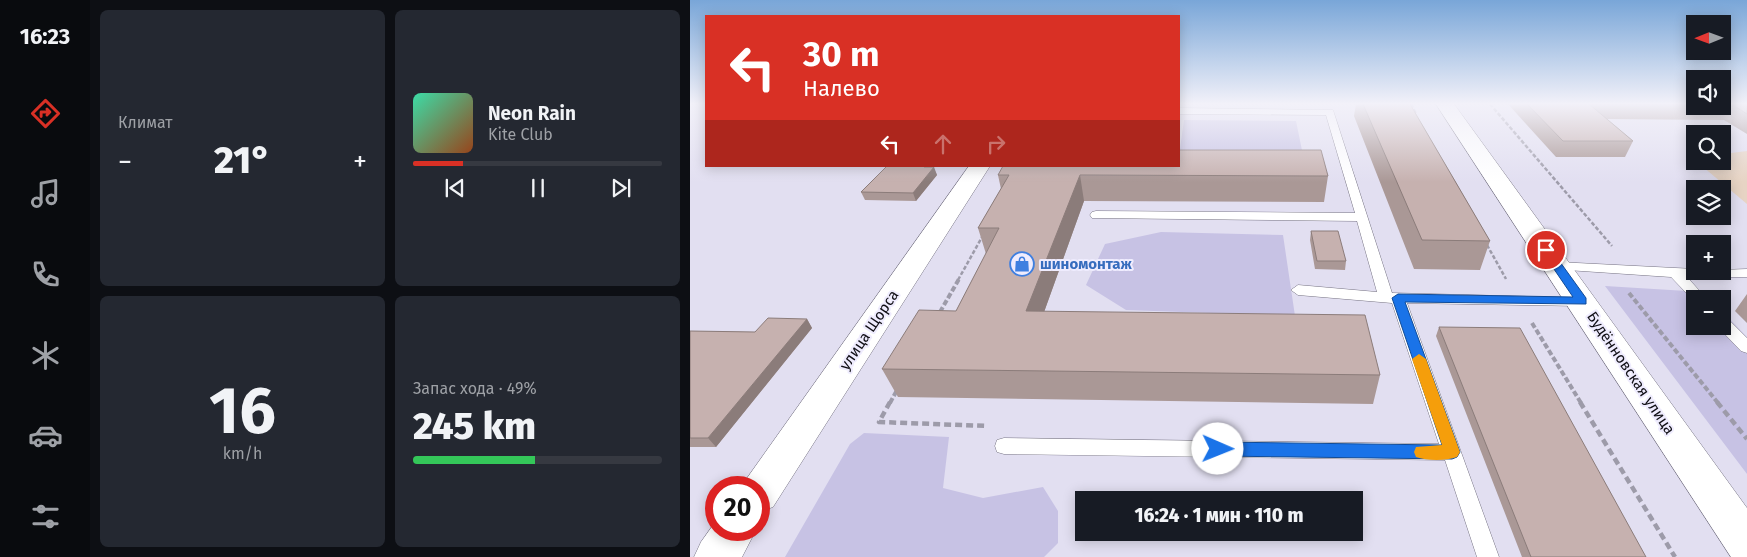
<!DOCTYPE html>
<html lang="ru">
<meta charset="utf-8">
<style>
:root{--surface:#171b24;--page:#242831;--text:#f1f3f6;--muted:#9ea1a6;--line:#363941;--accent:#d93025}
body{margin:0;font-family:"Fira Sans",sans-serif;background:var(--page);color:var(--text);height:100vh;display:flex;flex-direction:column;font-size:19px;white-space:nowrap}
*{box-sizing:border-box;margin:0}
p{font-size:16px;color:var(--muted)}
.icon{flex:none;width:28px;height:28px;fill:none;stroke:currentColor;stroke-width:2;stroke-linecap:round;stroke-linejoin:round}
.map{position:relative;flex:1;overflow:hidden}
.details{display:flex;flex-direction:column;gap:10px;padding:10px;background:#0d0f14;width:600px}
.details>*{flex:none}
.banner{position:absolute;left:15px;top:15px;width:475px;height:152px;border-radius:0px;box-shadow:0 2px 12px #0003;background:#d93025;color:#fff;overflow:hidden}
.needle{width:32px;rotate:269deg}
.fabs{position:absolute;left:996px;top:15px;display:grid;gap:10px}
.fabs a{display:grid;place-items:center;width:45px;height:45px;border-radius:0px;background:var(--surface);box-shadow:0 2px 12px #0003;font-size:25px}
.speed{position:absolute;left:15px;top:476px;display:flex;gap:10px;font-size:25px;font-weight:700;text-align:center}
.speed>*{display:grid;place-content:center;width:65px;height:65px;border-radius:50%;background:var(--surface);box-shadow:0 2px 12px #0003;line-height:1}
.speed .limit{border:8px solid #d22;background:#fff;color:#111}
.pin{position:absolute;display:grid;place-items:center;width:42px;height:42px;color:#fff;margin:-21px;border:2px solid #fff;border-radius:50%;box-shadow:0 1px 5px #0007}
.me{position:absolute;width:55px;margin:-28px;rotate:91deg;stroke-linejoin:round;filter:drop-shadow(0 0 4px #0008)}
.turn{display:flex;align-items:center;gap:18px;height:105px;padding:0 15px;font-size:22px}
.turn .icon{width:65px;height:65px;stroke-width:2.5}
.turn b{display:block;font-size:35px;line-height:42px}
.lanes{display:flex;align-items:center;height:48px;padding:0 15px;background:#0003;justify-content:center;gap:25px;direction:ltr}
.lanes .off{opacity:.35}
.big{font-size:38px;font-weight:800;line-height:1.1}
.details .card{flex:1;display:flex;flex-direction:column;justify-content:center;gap:8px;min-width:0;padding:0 18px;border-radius:8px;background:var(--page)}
.details .dial{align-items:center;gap:0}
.dial b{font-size:65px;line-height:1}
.song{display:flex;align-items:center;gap:15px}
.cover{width:60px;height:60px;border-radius:8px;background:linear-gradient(135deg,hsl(160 70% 55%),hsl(20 70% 35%))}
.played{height:5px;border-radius:2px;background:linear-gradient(90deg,var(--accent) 20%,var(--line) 20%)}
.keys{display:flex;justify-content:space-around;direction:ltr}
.heat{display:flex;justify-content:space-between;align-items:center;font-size:28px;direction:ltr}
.charge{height:8px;border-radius:4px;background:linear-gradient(90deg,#34c759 49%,var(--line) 0)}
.details .tiles{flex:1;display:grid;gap:10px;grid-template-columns:repeat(2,1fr)}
.trip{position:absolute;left:385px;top:491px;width:288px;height:50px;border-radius:0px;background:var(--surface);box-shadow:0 2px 12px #0003;font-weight:800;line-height:50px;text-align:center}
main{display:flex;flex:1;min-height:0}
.tabs{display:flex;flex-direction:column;width:90px;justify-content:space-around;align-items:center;background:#090b0e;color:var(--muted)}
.tabs .icon{width:35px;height:35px}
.tabs .on{color:var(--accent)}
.tabs b{font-size:22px;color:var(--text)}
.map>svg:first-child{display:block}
.education{fill:#e7d4c4}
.green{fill:#c7c2e4}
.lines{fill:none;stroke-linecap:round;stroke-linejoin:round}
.service-casing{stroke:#767383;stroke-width:1}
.minor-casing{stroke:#767383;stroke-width:1}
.tertiary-casing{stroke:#767383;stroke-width:1}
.path-far2{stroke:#9d9ba9;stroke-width:2.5;stroke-dasharray:4 2;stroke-linecap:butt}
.path-far1{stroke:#9d9ba9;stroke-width:4;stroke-dasharray:5.5 2.5;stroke-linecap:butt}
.path{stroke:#9d9ba9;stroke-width:4.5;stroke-dasharray:7 4;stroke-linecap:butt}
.service{fill:#fff;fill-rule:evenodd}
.minor{fill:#fff;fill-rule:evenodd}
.tertiary{fill:#fff;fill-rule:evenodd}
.wall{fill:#aa9896}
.shaded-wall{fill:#8b7c7a}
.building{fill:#c6b1af;stroke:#8b7c7a}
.route{fill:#1a73e8;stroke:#114b97}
.slow{fill:#f59e0b}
.labels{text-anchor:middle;stroke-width:4;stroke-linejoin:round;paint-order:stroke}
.shop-label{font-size:15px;font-weight:bold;fill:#366cbe;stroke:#efecfe;text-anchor:start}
.street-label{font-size:15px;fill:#100f15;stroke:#efecfe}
</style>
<main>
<nav class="tabs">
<b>16:23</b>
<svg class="icon on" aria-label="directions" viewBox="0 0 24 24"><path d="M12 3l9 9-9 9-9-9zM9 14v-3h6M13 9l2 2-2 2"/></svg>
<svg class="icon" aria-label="music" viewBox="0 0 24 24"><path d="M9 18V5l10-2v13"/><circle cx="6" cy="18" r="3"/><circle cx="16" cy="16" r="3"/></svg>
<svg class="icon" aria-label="phone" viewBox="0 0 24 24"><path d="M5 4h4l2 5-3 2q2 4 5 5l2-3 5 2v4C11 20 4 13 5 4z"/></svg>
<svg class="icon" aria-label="climate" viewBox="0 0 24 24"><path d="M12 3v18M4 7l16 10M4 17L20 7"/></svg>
<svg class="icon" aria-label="car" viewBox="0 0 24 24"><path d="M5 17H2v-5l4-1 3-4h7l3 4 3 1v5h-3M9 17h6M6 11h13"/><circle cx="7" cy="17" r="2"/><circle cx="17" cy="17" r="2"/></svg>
<svg class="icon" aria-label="filters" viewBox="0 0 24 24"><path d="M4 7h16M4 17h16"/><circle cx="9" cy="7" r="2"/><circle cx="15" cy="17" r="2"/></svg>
</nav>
<section class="details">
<div class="tiles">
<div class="card"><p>Климат</p>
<div class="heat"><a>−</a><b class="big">21°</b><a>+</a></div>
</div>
<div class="card">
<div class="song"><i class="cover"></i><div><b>Neon Rain</b><p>Kite Club</p></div></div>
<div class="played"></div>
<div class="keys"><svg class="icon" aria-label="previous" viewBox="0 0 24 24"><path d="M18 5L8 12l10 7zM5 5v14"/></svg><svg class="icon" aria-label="pause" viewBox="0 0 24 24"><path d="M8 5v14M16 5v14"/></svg><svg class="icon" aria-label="next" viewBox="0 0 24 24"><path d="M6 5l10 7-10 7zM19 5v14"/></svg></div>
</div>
<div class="card dial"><b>16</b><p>km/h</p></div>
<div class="card"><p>Запас хода · 49%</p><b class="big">245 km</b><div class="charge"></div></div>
</div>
</section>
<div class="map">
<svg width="1057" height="557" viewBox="0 0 1057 557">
<rect width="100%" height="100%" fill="#e2dff1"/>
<path class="education" d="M1057,151V204L1006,161H1032L1033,154Z"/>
<path class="green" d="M494,120L606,121L614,160L489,156Z
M471,232L593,235L605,316L436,310L396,285L415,244Z
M915,286L1013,292L1020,299H1005V326H1032L1033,312L1057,337V474Z
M174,433L259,437L253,488L293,498L353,487L368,511V543L354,557H95L160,444Z"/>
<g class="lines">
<g class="service-casing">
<path id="service" d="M489,108L643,110L702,293L896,298L898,301L891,306L717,303L809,557H787L755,460L314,454L307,452L305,446L307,440L314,438L749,444L702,303L608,295L601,290L608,285L687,292L667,221L402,218L400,215L402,212L406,211L665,213L636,115L489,114Z
M867,262L1005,269V271L1057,269V277H997L1017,299H1005V302L981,277L862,269L860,266L862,263Z
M1032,317L1037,318L1057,338V353L1051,351L1027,326H1032Z"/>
</g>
<g class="minor-casing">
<path id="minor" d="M279,166H300L83,507L69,512V488H52L55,481Z
M26,521V530H66L52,557H4L11,542Z"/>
</g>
<g class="tertiary-casing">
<path id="tertiary" d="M746,104H764L1057,508V557H1041Z"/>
</g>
<path class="path-far2" d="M721,104L726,114
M800,104L922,246
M797,245L816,279
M268,280L292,237"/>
<path class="path-far1" d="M939,293L1028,403
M250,312L269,279
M842,323L891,403
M200,403L207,390"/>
<path class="path" d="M200,402L189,422L298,426
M890,402L985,557
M1027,402L1057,439"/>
<use href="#service" class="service"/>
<use href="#minor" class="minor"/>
<use href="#tertiary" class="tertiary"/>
</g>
<path class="wall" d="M666,104H720L800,241L790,270L724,269L664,116Z
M818,104H1005V106H1032V104H1057V134L1034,120L917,119L943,141L935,157H866Z
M243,167L247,175L226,201L175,200L171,192Z
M308,175L638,176L634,202L394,201L354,312L690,375L683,404L208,397L192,369L266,311L296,254L288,228L311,189Z
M621,231L656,261L655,270L625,269L620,240Z
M1057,294V323L1045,311Z
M117,319L122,328L26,447H0V331L65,332Z
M749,327L956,557H832L746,336Z"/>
<path class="shaded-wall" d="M244,167L247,175L226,201L223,193Z
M390,175L394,201L344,340L336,311Z
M117,319L122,328L26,447L18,438Z"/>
<path class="building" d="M673,104H720L800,241L732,240Z
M837,104H1005V105L899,104L943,141H873Z
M1032,104H1057V114L1043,105H1032Z
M489,150H631L638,176L390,175L336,311L675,315L690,375L192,369L229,310L266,311L309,228H288L319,175H308L313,166H489Z
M197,166H234V167H244L223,193L171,192Z
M621,231H648L656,261H627Z
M78,318L117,319L18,438H0V331L65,332Z
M749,327L830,328L956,557H841Z"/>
<linearGradient id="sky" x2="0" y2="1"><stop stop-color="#79a6d8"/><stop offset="0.57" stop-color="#f2f1f9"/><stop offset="1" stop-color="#f2f1f9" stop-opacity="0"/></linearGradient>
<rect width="1057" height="182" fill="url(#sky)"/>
<path class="route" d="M856,247L860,248L896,298V304L715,302L770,452L767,457L762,459L528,456L523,454L520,449L523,444L528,442L752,445L702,298L708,294L883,297L851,250Z"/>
<path class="slow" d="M729,354L736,359L770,452L767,457C756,461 737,461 726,457L724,452L726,447L752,445L722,359Z"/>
<defs>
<g id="shop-ring" transform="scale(1.25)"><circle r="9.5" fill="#efecfe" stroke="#3f7fe0" stroke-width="1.5"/><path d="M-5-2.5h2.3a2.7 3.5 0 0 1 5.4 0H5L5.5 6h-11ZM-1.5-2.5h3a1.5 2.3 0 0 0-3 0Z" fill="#3f7fe0"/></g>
</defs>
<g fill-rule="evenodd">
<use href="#shop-ring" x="332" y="264"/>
</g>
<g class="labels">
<g class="shop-label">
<text x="350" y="269">шиномонтаж</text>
</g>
<g class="street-label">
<text transform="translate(179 330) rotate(-56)" y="5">улица Щорса</text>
<text transform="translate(941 373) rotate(56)" y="5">Будённовская улица</text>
</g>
</g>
</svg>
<div class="fabs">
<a><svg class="needle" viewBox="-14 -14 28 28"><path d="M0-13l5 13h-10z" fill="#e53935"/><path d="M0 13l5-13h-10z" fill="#9ea1a6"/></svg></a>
<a><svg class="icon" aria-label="sound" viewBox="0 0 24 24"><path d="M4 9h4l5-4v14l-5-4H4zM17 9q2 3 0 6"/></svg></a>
<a><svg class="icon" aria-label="search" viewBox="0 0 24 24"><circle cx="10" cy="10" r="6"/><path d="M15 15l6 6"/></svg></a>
<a><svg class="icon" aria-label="layers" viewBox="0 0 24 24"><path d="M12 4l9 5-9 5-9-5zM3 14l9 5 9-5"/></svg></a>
<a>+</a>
<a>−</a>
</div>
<div class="speed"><div class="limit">20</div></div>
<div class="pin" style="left:856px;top:250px;background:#d93025"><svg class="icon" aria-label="arrive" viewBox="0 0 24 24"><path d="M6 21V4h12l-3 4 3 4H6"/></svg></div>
<svg class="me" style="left:528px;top:449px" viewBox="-20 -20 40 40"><circle r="19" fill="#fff"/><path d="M0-13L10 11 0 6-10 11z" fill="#1a73e8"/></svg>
<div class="trip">16:24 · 1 мин · 110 m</div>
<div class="banner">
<div class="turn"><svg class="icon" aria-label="left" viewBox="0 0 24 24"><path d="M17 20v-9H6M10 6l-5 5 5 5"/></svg><div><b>30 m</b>Налево</div></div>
<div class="lanes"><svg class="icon" aria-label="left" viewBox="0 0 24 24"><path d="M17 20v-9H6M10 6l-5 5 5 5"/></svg><svg class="icon off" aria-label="ahead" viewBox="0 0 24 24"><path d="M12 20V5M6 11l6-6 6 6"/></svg><svg class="icon off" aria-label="right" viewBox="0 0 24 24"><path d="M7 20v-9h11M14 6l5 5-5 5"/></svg></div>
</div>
</div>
</main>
